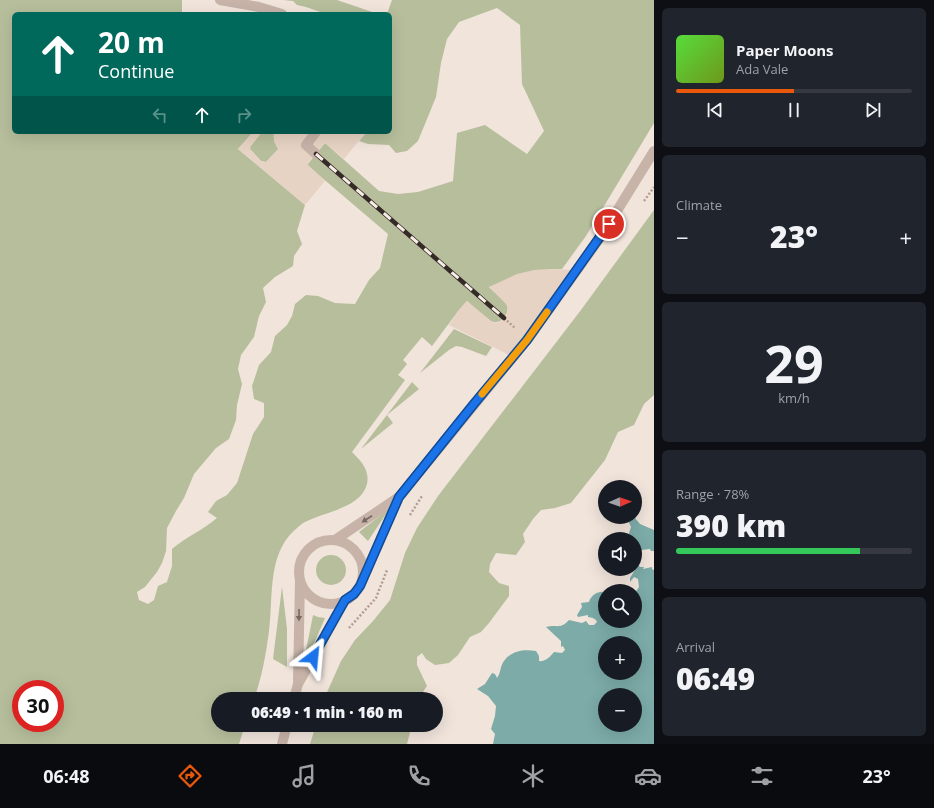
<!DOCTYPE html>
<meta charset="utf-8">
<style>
:root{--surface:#171b24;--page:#20242c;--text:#f1f3f6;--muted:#9ea1a6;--line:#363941;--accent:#ea580c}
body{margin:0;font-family:"Open Sans",sans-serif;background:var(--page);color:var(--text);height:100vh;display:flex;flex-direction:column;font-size:15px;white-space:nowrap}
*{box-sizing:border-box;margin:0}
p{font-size:13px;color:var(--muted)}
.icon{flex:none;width:22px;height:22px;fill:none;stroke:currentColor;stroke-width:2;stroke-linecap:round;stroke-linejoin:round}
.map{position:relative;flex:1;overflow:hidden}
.details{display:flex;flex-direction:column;gap:8px;padding:8px;background:#0d0f14;width:280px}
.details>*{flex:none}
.hud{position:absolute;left:12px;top:12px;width:380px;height:122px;border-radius:6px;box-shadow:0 4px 16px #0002;background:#00695c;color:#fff;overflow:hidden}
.needle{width:26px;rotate:88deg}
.fabs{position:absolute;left:598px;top:480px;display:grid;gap:8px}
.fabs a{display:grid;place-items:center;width:44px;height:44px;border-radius:50%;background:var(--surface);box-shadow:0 4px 16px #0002;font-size:20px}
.speed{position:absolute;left:12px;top:680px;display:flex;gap:8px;font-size:20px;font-weight:700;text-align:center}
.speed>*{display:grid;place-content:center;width:52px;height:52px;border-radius:50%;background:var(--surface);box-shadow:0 4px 16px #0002;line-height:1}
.speed .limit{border:6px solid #d22;background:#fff;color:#111}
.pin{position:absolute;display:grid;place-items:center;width:34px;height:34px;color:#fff;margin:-17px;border:2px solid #fff;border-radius:50%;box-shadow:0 1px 4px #0007}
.me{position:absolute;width:44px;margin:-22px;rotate:29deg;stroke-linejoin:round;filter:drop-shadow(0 0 3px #0008)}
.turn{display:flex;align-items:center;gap:14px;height:84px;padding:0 20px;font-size:18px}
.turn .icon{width:52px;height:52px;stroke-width:2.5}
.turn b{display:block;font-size:28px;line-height:34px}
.lanes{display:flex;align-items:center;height:38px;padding:0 20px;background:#0003;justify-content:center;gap:20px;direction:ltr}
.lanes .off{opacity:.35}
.big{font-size:30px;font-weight:800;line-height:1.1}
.details .widget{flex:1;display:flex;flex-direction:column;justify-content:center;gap:6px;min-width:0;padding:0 14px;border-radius:6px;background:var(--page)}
.details .dial{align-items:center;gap:0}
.dial b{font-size:52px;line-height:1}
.song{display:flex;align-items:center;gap:12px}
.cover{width:48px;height:48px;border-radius:6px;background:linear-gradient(135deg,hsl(110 70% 55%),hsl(80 70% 35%))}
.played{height:4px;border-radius:2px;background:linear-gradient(90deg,var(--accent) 50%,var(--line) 50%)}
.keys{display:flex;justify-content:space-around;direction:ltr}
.heat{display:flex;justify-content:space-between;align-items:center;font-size:22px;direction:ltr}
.charge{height:6px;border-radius:3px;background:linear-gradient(90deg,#34c759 78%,var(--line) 0)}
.trip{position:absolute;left:211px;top:692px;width:232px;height:40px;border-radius:20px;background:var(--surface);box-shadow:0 4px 16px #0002;font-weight:800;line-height:40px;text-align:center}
.dock{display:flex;height:64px;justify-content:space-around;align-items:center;background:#090b0e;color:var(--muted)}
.dock .icon{width:28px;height:28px}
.dock .selected{color:var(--accent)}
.dock b{font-size:18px;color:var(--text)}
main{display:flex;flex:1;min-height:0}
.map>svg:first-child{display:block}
.green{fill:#b7be9c;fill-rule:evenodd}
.plaza{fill:#e7d3c3}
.water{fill:#7caba8;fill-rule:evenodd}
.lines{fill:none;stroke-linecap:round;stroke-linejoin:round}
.path{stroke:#b39d92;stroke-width:2.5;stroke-dasharray:2 2;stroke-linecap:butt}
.pedestrian{stroke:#c7b3a8;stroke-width:10}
.minor{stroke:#c7b3a8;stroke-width:10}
.rail-casing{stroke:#352a28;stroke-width:4.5}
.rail{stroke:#f8eee7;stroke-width:3;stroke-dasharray:9;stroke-linecap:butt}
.oneway{fill:#776862}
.route-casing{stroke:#114b97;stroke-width:10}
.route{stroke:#1a73e8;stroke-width:7}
.slow{stroke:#f59e0b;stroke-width:7}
</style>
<main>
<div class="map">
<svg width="654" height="744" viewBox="0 0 654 744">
<rect width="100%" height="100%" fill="#f0e4db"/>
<path class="green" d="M0,0H182V14H14V132H253L238,149L305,205L297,231L302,244L294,256L293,266L275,277L263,288L266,302L259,316L254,337L241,355L238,369L242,384L237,405L236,420L229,439L216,448L194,474L184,498L176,511L167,528L166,551L162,563L157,572L145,587L137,592L139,600L148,604L154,600L158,586L167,582L172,566V549C186,537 203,530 217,518L208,512L216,501L227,495L237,483L253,434L264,417V403L254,399L252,386L259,365L271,352L275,336L287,325L292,316L295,304L306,295L318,296L335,303L355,304L369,280L380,268L388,234L307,165L325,143L379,191L398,194L418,192L453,181L457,133L485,125L527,154L544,131L522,84L520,25L497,8L459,22L447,39L441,63L436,97L418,141L407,151L396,153L389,145L368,144L359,141L365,134L363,132H390V14H387L392,0H654V123L586,236L562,269H550L489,287C494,292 504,298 507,305C510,314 500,326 491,321C482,316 474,307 467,301C454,315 444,331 432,346L422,337L403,360L407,364L398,375L405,380L352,452C361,461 370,470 367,484C361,508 324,512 305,522C299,525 293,532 289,536C268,561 273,600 269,631C266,654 262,677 254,699H218V725H245L239,744H0ZM21,689H55V723H21Z
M283,0H337L378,14H326L306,7L297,5L293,1Z
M262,132H274C273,138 274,144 279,149L266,162L261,161L249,148Z
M654,210V395L644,404L634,425L618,432L605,460L571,503L555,508L541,510L533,519L523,534L525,542L516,555L496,553L490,564L489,572L499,583L509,586V596L489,623L481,632L470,637L458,655L449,663L435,665L426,659L422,653L417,657V665L427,686L418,699H324L341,661L355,640L373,621L390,600L405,553L417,528L438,496L581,310Z
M454,329L492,347L486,356L462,347L456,346L449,350L420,373Z
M412,382L419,389L387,415L393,423L361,449Z
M390,508L368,541L359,532Z
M316 570a15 15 0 1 1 30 0a15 15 0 1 1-30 0Z
M282,587L287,629V667L273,659Z
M313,615L318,617L325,618L302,671Z
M316,725H412L407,744H310Z"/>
<path class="plaza" d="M253,132H262L251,145L250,150L261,161L266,162L278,149L274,141V132H363L365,133L344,159L325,143L307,164L325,181L305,205L238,149Z
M550,269L577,270L513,357L449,325L458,311L467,301L491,321L496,323L500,322L507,313L508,307L505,303L489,287L517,274L534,270Z"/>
<path class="water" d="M632,518H635L640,524L654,530V551H651L650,549L641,550L637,552L635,558V539H631L629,533L631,527L628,520Z
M638,565L640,567H644L643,569L652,567V569L654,570V744H493L495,734L491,729L495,716L496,706L488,696L477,689L485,684L492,673L495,674L497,678C501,673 500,666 504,661C512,650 525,649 536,651L539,656V661C545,662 550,657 554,652L562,653L565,650L563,646L561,647V641L546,627C558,624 560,630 569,620L582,623L586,621L589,625H594L597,622L596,620L593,618L588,617V615L578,617L577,615L582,607L581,603L589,602C591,595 598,591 605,592L602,600L605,603V621H635V593L639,587L638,579L634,577L630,582V578ZM605,643H635V673H605ZM605,695H635V725H605Z"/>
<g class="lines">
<path class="path" d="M644,201L654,187
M504,318L515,328
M410,515L422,496
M349,628L376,598L387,570"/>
<path class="pedestrian" d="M220,0L259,7L282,14
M316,154L306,145L316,132"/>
<path class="minor" d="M335,540L399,497
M299 572a32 32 0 1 1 64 0a32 32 0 1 1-64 0Z
M360,586L399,497L527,340L602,235L654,151
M298,682L300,580
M294,699L298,684L345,600
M282,744L287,725"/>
<g class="rail-casing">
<path id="rail" d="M316,154L504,318"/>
</g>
<use href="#rail" class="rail"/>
</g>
<defs><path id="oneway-solid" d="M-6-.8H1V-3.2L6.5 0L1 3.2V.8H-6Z"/></defs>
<g class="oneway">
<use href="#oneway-solid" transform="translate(367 519) rotate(147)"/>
<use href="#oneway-solid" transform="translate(299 615) rotate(91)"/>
</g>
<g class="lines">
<g class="route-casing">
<path id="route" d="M313,657L345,600L354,594L360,586L399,497L473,405L527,340L609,224"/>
</g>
<use href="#route" class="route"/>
<path class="slow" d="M482,394L527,340L547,312"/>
</g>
</svg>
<div class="fabs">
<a><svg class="needle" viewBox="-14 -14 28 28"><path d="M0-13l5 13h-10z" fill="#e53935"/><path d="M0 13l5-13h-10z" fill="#9ea1a6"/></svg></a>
<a><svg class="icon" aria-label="sound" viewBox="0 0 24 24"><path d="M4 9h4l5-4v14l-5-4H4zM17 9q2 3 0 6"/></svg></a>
<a><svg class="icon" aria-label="search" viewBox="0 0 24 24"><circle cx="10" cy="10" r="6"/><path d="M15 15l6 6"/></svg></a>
<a>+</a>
<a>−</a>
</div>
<div class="speed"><div class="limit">30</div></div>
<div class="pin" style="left:609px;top:224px;background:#d93025"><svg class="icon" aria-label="arrive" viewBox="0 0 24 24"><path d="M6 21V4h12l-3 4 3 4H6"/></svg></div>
<svg class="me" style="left:313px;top:657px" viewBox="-20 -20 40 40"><path d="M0-17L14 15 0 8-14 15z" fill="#1a73e8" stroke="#fff" stroke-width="4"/></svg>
<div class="trip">06:49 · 1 min · 160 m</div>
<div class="hud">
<div class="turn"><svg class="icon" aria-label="ahead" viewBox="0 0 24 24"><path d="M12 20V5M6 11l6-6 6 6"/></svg><div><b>20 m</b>Continue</div></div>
<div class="lanes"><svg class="icon off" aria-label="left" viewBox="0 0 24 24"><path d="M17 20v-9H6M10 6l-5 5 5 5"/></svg><svg class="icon" aria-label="ahead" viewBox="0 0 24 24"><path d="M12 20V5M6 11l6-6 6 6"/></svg><svg class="icon off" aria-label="right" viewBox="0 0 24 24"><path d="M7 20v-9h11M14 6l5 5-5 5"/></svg></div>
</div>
</div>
<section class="details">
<div class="widget">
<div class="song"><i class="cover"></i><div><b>Paper Moons</b><p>Ada Vale</p></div></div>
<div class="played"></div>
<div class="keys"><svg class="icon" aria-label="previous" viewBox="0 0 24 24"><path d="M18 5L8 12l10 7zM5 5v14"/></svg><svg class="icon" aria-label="pause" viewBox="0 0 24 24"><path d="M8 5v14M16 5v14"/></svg><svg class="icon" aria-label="next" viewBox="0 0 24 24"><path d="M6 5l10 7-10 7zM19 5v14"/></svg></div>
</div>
<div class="widget"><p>Climate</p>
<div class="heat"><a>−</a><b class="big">23°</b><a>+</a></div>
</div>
<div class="widget dial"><b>29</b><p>km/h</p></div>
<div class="widget"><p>Range · 78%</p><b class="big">390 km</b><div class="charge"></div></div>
<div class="widget"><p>Arrival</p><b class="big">06:49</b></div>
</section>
</main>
<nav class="dock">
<b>06:48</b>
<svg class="icon selected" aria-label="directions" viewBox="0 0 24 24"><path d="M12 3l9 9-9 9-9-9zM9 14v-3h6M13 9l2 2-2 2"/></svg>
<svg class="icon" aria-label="music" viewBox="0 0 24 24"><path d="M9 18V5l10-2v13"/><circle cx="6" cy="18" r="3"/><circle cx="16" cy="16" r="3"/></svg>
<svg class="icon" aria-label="phone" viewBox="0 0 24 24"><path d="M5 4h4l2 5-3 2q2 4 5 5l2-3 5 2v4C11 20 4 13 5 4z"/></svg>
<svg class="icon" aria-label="climate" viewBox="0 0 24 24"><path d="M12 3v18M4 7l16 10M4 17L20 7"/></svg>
<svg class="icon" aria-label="car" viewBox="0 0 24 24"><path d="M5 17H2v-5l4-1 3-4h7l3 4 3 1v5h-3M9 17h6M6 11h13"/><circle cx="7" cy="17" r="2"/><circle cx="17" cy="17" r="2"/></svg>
<svg class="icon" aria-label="filters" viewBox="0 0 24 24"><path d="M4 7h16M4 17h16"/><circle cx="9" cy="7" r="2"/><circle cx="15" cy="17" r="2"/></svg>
<b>23°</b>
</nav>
